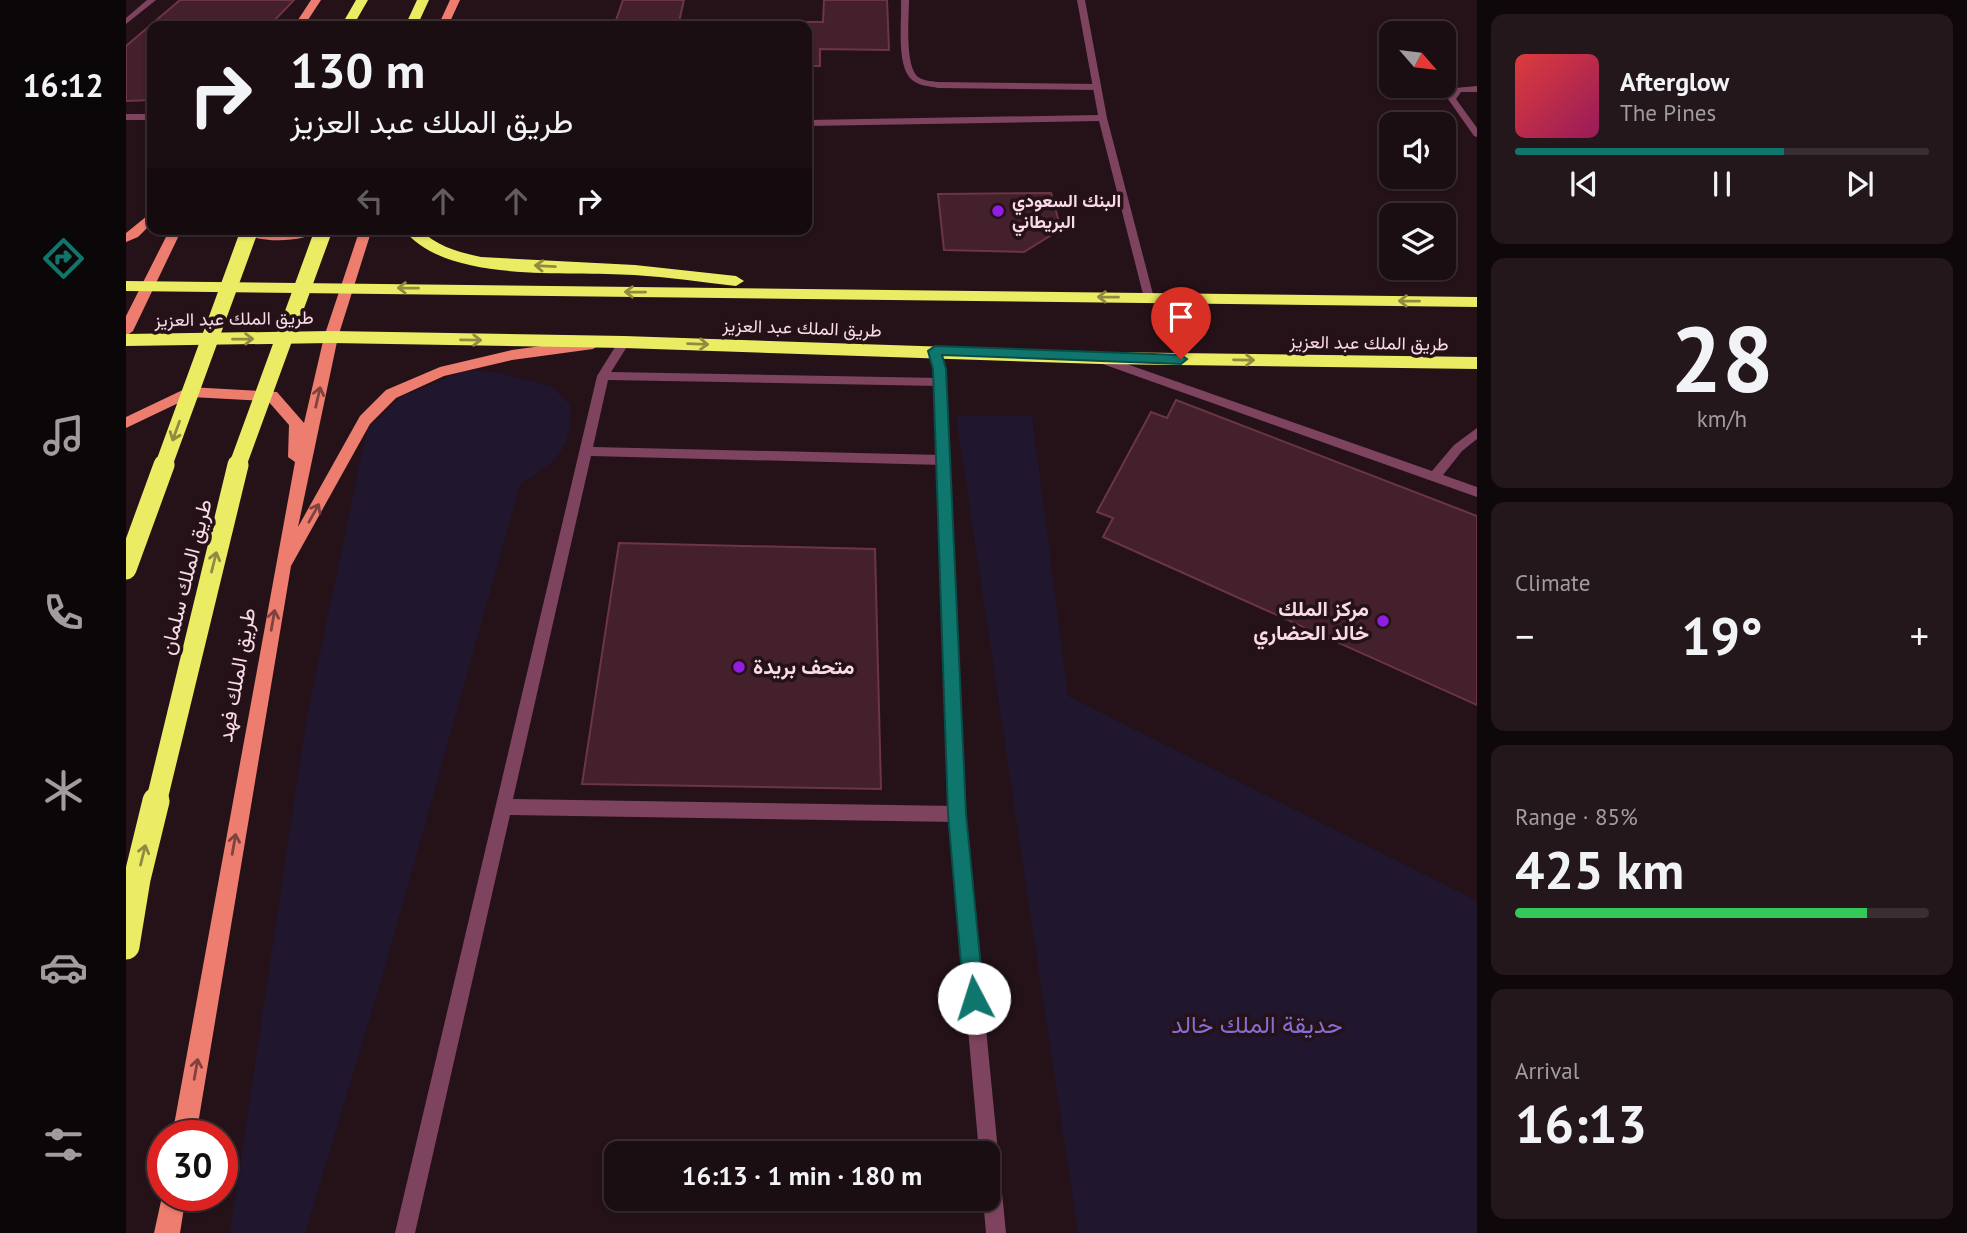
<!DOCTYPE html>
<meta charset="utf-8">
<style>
:root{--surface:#1b0e12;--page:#24171b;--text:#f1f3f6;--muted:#a09c9f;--line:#392e32;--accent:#0f766e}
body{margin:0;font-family:"PT Sans",Vazirmatn,sans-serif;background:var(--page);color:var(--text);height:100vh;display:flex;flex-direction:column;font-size:26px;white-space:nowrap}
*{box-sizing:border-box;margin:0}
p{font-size:23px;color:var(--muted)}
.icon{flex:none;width:38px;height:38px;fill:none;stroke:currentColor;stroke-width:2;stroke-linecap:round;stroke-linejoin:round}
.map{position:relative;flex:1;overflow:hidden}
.drawer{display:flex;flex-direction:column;gap:14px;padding:14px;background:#0f080a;width:490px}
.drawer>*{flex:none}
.banner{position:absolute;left:21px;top:21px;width:665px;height:214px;border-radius:14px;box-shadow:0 2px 5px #0004,0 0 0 2px var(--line);background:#1b0e12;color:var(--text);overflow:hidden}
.needle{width:46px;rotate:118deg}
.buttons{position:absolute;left:1253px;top:21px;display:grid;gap:14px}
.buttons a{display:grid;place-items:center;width:77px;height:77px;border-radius:14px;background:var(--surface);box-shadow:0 2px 5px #0004,0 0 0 2px var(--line);font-size:35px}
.speed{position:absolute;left:21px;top:1120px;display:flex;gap:14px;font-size:35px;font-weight:700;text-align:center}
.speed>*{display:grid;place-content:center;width:91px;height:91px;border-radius:50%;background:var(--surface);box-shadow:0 2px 5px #0004,0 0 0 2px var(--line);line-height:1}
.speed .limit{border:10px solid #d22;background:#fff;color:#111}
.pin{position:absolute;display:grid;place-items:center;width:60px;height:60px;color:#fff;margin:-72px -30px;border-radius:50% 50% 50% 0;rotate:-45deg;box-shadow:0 0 7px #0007}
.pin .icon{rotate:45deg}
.me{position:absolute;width:77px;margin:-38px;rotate:355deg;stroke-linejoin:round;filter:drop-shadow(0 0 5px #0008)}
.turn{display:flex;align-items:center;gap:24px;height:147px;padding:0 28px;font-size:32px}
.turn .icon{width:91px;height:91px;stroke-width:2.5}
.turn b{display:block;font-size:49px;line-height:60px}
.lanes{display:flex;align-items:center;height:66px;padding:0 28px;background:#0003;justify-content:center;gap:35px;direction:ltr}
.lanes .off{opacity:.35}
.big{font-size:52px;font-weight:800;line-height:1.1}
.drawer .card{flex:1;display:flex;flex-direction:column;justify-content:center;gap:10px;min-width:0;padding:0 24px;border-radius:14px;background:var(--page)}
.drawer .dial{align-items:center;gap:0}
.dial b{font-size:91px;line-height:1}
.song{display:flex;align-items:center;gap:21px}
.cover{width:84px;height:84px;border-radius:10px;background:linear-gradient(135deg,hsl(0 70% 55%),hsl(330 70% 35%))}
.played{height:7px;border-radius:4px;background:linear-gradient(90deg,var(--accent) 65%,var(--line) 65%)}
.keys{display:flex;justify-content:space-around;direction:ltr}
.heat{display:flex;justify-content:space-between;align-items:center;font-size:38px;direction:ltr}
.charge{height:10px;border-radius:5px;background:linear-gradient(90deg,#34c759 85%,var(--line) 0)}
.trip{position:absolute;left:478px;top:1141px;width:396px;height:70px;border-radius:14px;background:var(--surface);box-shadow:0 2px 5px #0004,0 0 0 2px var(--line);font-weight:800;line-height:70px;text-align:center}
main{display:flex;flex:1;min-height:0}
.tab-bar{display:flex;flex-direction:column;width:126px;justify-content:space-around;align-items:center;background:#0b0607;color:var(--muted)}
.tab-bar .icon{width:49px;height:49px}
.tab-bar .on{color:var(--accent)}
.tab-bar b{font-size:32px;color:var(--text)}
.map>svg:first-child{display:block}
.green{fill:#20162e}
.building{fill:#43202b;stroke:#6c3546;stroke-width:2}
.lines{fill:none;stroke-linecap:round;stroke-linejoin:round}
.lane{fill:#7e435f;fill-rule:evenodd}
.street{fill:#7e435f;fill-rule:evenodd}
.primary{fill:#ed7d6e;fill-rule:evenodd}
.highway{fill:#ebec63;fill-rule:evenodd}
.highway-bridge-far2{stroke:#ebec63;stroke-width:17}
.highway-bridge-far1{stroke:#ebec63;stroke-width:21}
.highway-bridge{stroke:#ebec63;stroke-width:27}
.oneway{stroke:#918a41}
.oneway2{stroke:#7e423f}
.route{fill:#0f766e;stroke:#0a4d48;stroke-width:2}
.poi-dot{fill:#911de3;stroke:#241218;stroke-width:2.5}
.labels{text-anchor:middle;stroke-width:7;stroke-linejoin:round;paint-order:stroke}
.far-poi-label{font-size:18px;font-weight:bold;fill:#fadae7;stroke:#241218;text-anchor:start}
.far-street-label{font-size:18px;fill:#fadae7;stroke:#241218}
.street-label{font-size:21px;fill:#fadae7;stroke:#241218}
.poi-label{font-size:21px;font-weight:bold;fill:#fadae7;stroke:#241218;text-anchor:end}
.near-park-label{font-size:24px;fill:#866ed2;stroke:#241218}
</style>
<main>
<nav class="tab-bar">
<b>16:12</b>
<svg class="icon on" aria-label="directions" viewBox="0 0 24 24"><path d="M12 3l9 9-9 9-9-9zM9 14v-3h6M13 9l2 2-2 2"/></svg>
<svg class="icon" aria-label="music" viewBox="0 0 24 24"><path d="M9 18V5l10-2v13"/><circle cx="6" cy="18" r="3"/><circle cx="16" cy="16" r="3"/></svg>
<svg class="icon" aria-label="phone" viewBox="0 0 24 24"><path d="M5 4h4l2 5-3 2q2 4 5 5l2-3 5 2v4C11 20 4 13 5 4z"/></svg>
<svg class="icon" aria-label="climate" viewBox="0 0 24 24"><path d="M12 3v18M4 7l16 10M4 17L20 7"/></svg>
<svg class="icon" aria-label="car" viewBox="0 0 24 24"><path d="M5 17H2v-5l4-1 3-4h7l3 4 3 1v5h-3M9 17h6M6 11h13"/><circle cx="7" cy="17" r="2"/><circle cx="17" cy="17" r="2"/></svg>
<svg class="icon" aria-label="filters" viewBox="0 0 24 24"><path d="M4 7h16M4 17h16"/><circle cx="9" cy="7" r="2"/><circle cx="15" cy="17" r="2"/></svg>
</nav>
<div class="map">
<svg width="1351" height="1233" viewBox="0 0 1351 1233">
<rect width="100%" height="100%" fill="#241218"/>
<path class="green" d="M341,370L368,372L425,386L444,405C445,454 432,459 394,485L255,981L179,1233H104L180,721L241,429L274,397Z
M830,416H906L942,696L1351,901V1233H952Z"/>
<path class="building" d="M54,0H168L143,26H26V100L0,101V46Z
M497,0H558L552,26H488Z
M698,0H761L763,50L694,49V66H681V26H574L575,21L697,22Z
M925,193L935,229L898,252L818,250L812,194Z
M1050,400L1351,516V705L977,537L987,518L971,512L1025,412L1041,418Z
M493,543L749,549L755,789L456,784Z"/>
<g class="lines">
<path class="lane" d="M775,0H783C783,18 779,61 790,75C795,81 805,81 812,82L971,84L975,87L971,90L812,88C803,86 792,86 785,79C770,64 776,20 775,0Z
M1351,86V92H1335L1330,99L1351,128V137L1348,136L1322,99L1329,88Z
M498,338L504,342L485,372L814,378L820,382L814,386L482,380L467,447L817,455L823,460L817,465L465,456L387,799L831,806L837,808L839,814L837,820L831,822L384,815L289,1233H269L471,376L494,339Z
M975,355L1306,471L1328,445L1351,428V439L1336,451L1317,475L1351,487V497L971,362L969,359Z"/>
<path class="street" d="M21,0H30L0,24V18Z
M951,0H959L981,118L1028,298L1023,301L1018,298L973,121L681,126V120L972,115Z
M0,114H26V120H0Z
M809,347L815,351L819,369L839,814L880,1233H860L857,1199H861V1153H853L823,814L807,369L803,351Z"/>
<path class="primary" d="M185,0H195L178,26H168Z
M324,0H334L322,26H312Z
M26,212V223L12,237L0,242V233Z
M44,229H56L7,331L0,336V316Z
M109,229L152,232L196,229C177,244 128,244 109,229Z
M234,229H246L212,337L172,527L234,416L260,390L314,367L386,350L467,339L474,344L467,349L386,360L318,376L270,398L244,424L165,566L70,1136H46L169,462L162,457L163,425L142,401L65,397L0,428V417L63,387L151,392L178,423L198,337Z
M37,1192V1195H60L54,1233H28Z"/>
<path class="highway" d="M230,0H242L227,26H215Z
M291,0H303L291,26H279Z
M277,229H293C311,246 331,252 355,257L509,265L610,276L618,281L610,286C576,282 542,277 508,275C443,270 321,285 277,229Z
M0,281L1351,297V307L0,291Z
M205,331L498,336L974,352L1351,357V369L974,364L498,348L205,343L0,346V334Z"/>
<path class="highway-bridge-far2" d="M37,467L124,229
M111,467L198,229"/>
<path class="highway-bridge-far1" d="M0,569L38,465
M30,803L112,465"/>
<path class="highway-bridge" d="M0,946L11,879L30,801"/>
</g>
<defs><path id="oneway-shaft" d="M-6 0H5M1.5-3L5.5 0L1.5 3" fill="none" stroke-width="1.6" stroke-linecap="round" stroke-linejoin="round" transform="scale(1.75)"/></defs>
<g class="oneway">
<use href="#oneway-shaft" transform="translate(419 266) rotate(-177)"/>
<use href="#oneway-shaft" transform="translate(282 288) rotate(-179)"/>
<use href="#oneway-shaft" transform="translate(509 292) rotate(-179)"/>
<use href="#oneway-shaft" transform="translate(982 297) rotate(-179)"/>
<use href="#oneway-shaft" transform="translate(1283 301) rotate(-179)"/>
<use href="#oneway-shaft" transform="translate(117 339) rotate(-1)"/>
<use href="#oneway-shaft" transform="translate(345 340) rotate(1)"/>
<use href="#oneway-shaft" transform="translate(572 344) rotate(2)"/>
<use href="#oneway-shaft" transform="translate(1118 360) rotate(1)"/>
<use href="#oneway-shaft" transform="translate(50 431) rotate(110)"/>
<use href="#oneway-shaft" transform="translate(88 562) rotate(-76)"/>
<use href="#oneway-shaft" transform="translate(17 855) rotate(-76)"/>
</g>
<g class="oneway2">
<use href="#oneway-shaft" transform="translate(192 397) rotate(-77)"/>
<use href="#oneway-shaft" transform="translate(188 513) rotate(-61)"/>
<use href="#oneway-shaft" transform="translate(147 620) rotate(-80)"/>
<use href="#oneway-shaft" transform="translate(108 844) rotate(-80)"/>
<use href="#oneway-shaft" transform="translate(70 1069) rotate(-80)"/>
</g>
<path class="route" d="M809,346L1055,355L1061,359L1055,364L816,355L820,369L840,814L858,998L855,1005L848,1008L841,1005L838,998L822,814L807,369L802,351Z"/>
<g class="poi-dot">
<circle cx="872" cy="211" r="7"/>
<circle cx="1257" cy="621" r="7"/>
<circle cx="613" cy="667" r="7"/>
</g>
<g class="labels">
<g class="far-poi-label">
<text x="886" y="207">البنك السعودي<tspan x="886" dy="21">البريطاني</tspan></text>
</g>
<g class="far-street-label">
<text transform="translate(108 319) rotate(-1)" y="6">طريق الملك عبد العزيز</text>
<text transform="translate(676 328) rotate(2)" y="6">طريق الملك عبد العزيز</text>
<text transform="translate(1243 343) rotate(1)" y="6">طريق الملك عبد العزيز</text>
</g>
<g class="street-label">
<text transform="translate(60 577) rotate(-76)" y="7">طريق الملك سلمان</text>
<text transform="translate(111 675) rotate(-80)" y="7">طريق الملك فهد</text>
</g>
<g class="poi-label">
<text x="1243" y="616">مركز الملك<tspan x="1243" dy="24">خالد الحضاري</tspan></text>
<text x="627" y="674" text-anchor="start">متحف بريدة</text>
</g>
<g class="near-park-label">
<text x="1131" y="1033">حديقة الملك خالد</text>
</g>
</g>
</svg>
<div class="buttons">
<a><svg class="needle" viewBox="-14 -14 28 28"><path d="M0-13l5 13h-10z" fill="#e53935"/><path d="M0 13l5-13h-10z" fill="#a09c9f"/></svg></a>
<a><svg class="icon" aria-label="sound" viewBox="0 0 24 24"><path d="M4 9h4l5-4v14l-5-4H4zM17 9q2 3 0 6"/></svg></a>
<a><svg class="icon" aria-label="layers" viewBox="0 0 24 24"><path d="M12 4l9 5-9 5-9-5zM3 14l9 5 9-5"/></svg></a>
</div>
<div class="speed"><div class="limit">30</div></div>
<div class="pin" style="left:1055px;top:359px;background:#d93025"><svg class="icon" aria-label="arrive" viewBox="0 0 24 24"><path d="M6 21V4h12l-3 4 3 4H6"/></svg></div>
<svg class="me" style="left:848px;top:998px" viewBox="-20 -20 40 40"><circle r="19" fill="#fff"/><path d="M0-13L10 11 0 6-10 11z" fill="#0f766e"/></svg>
<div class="trip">16:13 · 1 min · 180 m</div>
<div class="banner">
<div class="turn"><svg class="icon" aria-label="right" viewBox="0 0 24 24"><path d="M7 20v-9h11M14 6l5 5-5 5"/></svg><div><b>130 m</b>طريق الملك عبد العزيز</div></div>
<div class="lanes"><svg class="icon off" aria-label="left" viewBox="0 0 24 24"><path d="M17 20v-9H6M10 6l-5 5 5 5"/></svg><svg class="icon off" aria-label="ahead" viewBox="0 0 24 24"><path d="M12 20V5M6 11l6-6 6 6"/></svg><svg class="icon off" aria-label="ahead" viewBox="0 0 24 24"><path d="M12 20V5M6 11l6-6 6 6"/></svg><svg class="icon" aria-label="right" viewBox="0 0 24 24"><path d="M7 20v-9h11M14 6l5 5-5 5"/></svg></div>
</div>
</div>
<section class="drawer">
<div class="card">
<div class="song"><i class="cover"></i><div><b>Afterglow</b><p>The Pines</p></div></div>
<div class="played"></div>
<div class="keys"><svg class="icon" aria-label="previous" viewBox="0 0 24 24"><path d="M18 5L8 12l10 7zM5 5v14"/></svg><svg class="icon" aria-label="pause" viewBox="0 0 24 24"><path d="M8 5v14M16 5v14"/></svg><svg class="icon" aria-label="next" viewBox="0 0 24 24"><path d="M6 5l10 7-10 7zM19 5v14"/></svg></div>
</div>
<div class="card dial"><b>28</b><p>km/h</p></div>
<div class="card"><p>Climate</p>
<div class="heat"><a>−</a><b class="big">19°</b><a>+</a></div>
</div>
<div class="card"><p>Range · 85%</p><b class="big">425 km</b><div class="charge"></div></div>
<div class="card"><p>Arrival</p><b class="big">16:13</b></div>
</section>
</main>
